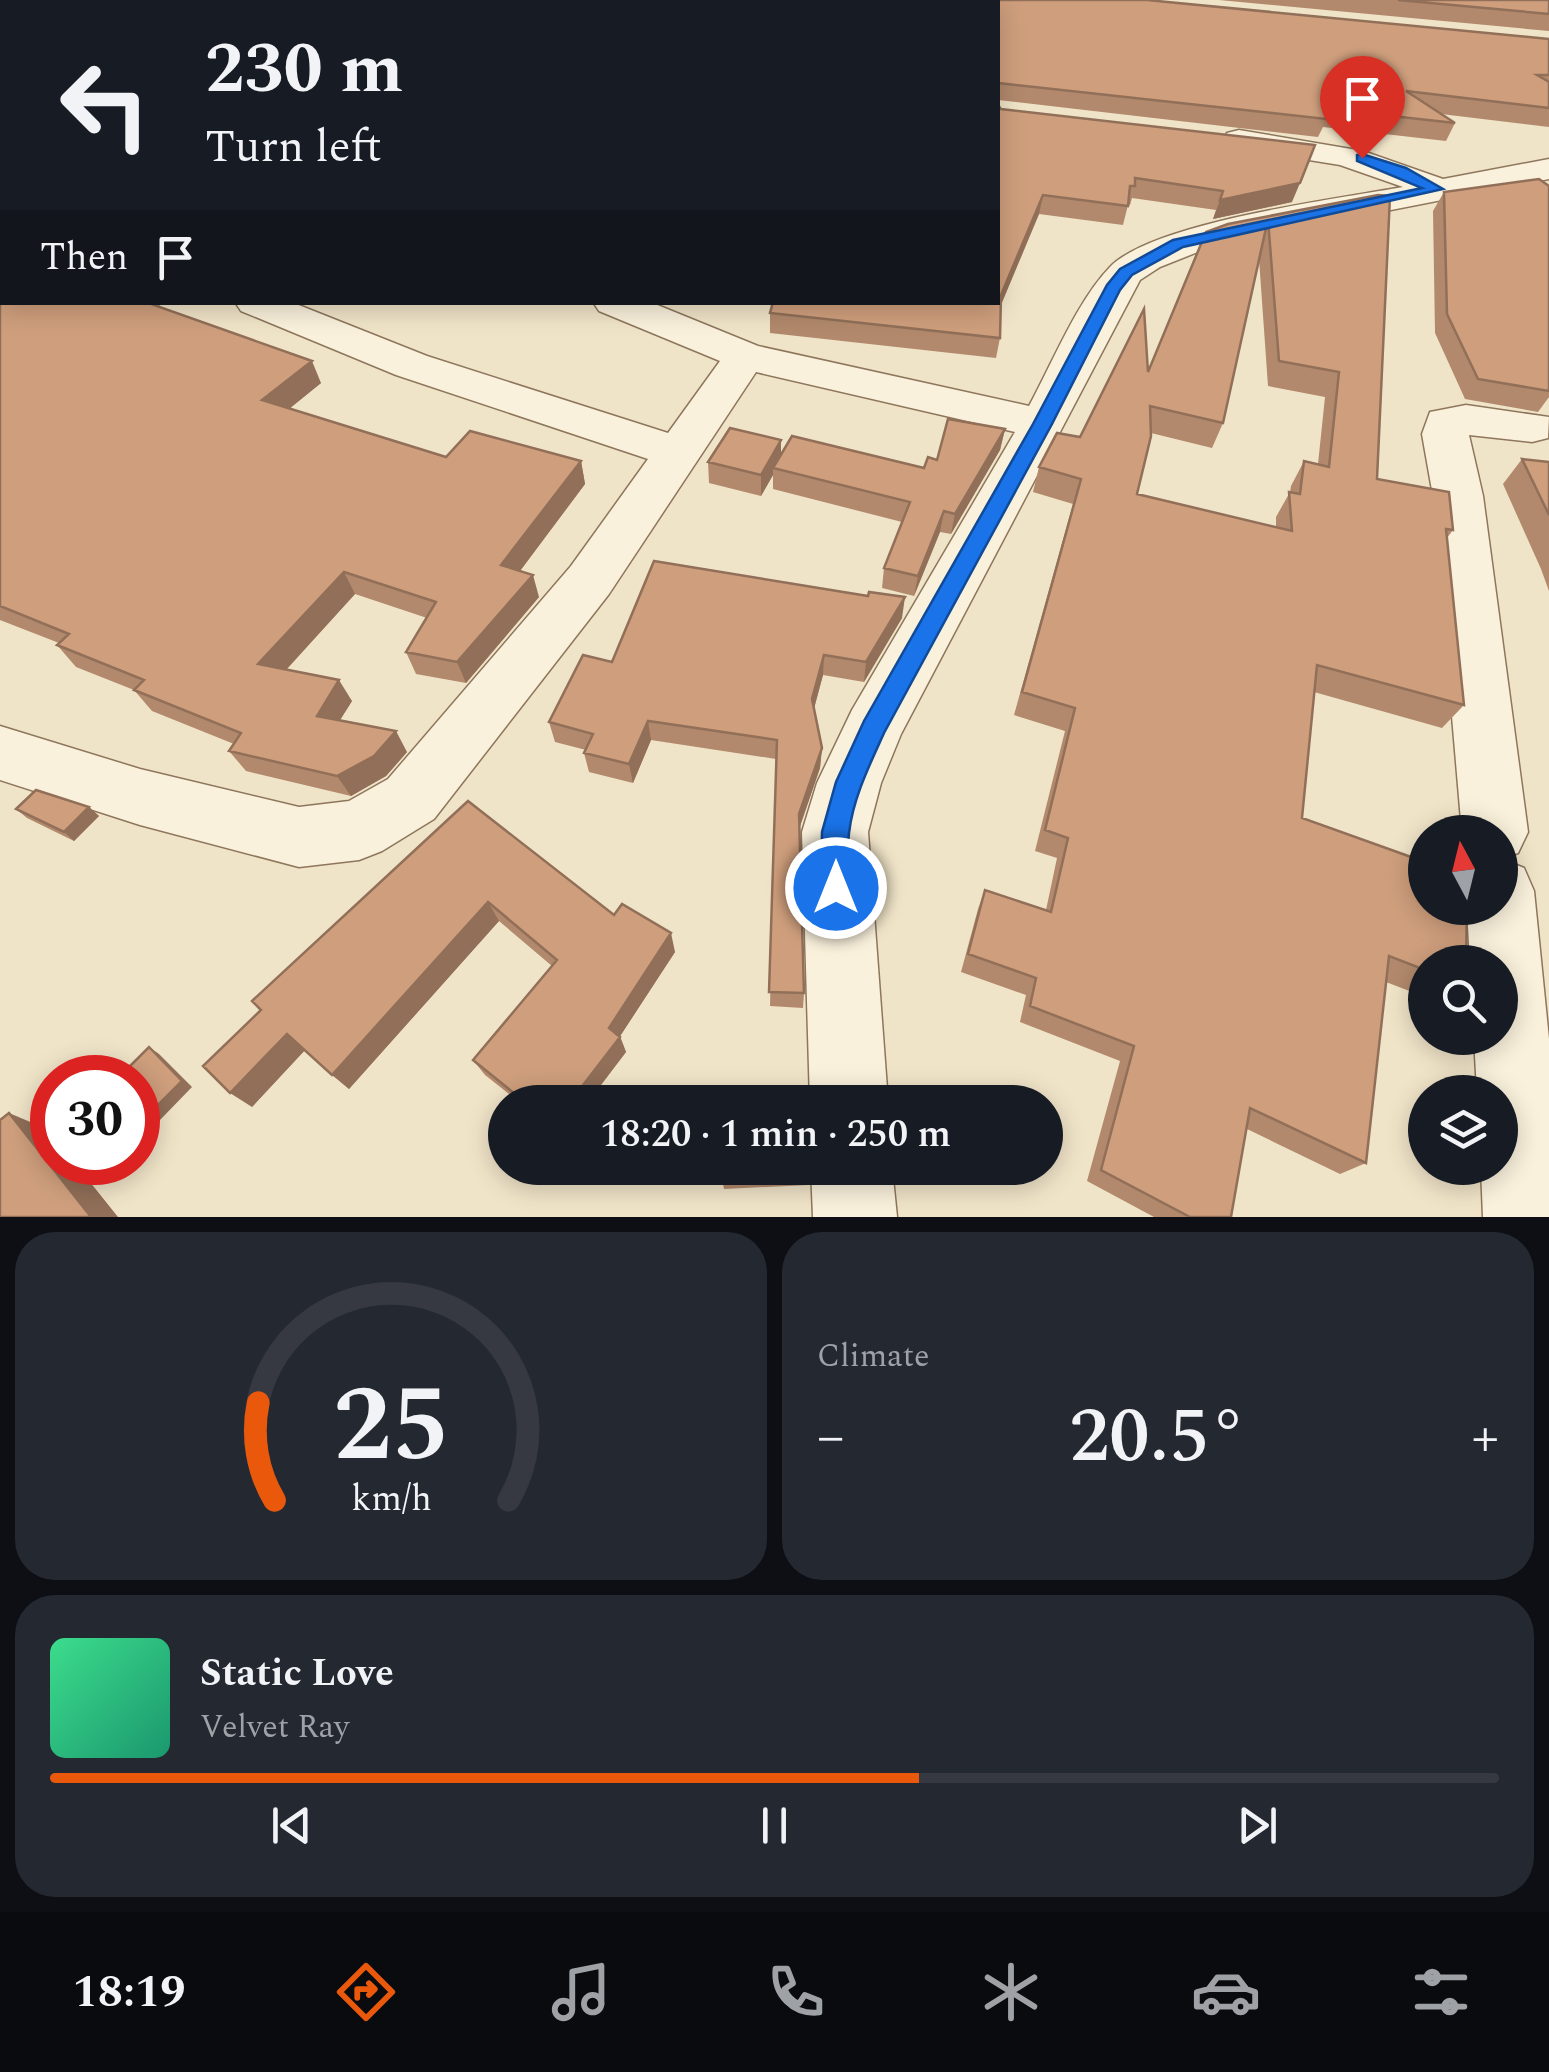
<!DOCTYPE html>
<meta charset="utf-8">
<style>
:root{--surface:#171b24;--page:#242831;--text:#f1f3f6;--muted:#9ea1a6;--line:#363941;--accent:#ea580c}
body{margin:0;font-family:Spectral,serif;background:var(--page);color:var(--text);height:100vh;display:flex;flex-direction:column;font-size:38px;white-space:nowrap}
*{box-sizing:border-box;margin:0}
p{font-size:32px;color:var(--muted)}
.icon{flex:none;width:55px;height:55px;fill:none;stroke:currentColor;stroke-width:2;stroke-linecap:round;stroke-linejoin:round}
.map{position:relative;height:1217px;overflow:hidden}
.sheet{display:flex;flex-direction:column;gap:15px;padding:15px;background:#0d0f14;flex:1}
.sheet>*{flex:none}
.top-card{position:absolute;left:0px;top:0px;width:1000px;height:305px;box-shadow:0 5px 25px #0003;background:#171b24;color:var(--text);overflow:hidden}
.needle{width:65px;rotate:353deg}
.tools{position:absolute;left:1408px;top:815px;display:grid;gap:20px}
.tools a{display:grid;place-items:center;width:110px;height:110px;border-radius:50%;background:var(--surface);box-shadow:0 5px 25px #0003;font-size:50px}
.speed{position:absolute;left:30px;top:1055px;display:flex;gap:20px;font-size:50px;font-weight:700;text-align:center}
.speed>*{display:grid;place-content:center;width:130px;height:130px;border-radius:50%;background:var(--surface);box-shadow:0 5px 25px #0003;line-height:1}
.speed .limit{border:15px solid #d22;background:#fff;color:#111}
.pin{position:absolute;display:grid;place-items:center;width:85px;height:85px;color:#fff;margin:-102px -42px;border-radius:50% 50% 50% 0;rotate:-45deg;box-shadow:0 0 10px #0007}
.pin .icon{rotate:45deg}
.me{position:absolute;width:110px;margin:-55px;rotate:0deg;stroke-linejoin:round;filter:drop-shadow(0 0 8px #0008)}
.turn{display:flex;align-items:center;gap:35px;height:210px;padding:0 40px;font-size:45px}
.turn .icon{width:130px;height:130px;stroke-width:2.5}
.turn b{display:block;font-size:70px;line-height:85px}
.then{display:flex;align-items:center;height:95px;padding:0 40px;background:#0003;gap:20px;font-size:38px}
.big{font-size:75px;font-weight:600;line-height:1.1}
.sheet .tile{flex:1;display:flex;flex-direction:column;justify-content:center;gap:15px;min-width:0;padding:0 35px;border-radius:40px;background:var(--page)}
.sheet .dial{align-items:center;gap:0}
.dial svg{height:260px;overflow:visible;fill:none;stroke:var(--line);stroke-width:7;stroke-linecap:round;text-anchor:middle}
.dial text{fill:var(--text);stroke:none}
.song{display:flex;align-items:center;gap:30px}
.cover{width:120px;height:120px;border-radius:15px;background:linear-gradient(135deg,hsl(150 70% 55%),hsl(160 70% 35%))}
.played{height:10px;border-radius:5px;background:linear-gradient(90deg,var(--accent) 60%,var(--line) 60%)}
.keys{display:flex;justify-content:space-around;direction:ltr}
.heat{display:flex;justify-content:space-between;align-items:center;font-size:55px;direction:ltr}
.sheet .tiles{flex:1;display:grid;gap:15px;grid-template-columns:1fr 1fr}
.tile:last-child{grid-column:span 2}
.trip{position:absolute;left:488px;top:1085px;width:575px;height:100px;border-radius:50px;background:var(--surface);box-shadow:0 5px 25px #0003;font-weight:600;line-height:100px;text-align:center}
.tabs{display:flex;height:160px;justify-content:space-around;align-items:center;background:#090b0e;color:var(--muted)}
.tabs .icon{width:70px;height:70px}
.tabs .selected{color:var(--accent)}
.tabs b{font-size:45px;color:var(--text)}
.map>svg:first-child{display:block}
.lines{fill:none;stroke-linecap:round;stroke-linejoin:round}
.street-casing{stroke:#8d765c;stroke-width:3}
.street{fill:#faf1dc;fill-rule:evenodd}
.wall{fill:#b2896c;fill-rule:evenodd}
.shaded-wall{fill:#916f58}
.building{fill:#cf9f7d;stroke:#916f58;stroke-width:2.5;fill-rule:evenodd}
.route{fill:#1a73e8;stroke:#114b97;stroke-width:2.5}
</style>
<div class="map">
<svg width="1549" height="1217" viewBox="0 0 1549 1217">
<rect width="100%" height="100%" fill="#f0e4c8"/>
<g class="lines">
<g class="street-casing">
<path id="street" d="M49,0H76L77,2H51Z
M0,26H2V44H0Z
M1239,130L1363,151L1443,179L1549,159V179L1218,244L1160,267L1140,280L901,734L881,783L868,832L888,1102H810L802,832L817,783L852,710L1015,432L756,372L609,594L434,819L382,851L359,860L299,867L140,825L0,780V726L140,769L299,807L349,801L388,779L571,566L648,459L396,375L241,311L235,302H291L427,356L668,433L720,361L599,311L593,302H650L758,346L1029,406C1052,364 1077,301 1110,267C1153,222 1337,199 1403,187L1340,165L1227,147L1223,140L1227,133Z
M1466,405L1549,417L1548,438L1532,442L1469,435L1483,496L1528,832L1518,853L1502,859L1524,868L1534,891L1549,1039V1217H1483L1481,1168H1500V1092H1477L1474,1038H1500V962H1470L1467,908H1500V832H1462L1433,496L1422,434L1430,412Z
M811,1168H892L897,1217H813Z"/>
</g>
<use href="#street" class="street"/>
</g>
<path class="wall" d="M137,0H1146L1549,39V127L1441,114L1455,123L1446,141L1323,127L1318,137L998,100V2H140Z
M1219,0H1549V31Z
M1001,109L1292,202L1213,219L1216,210L1132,198L1130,205H1128L1123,225L1039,214L1001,305L1000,338L996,358L770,333V313Z
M0,138L2,302H158L161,308L321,383L290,408L446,457L581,461L585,484L520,571L539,597L466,683L416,674L406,652L427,618L355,594L287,669L352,701L340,720L407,752L386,776L351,796L246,771L229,751L234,744L152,711L134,690L76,667L57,645L59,643L0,620Z
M1549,186V397L1538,412L1465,399L1435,333L1433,211L1444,192Z
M1378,195L1377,479L1453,530L1447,538L1464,705L1442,728L1314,692L1302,818L1425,962V997L1386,982L1366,1163L1340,1174L1247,1129L1231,1217H1154L1087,1181L1120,1061L1020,1022L1026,995L961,972L978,909L985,890L1046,910L1057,858L1035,851L1065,731L1014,715L1073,504L1033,492L1039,467L1080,437L1148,372L1206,232ZM1259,259L1268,386L1325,397L1318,464L1304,461L1291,486L1290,492L1276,517V527L1137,494L1151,433L1212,448L1223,423Z
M1005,429L1000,450L951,534L940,532L914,596L882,588L884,568L902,522L773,489V475L761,496L709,483L708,462L781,440V454L924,468L937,460Z
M1522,459L1549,462V591L1541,569L1503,484Z
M902,618L864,682L823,675L814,709L822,748L820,768L799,829L804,993L803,1008L770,1006L776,759L651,740L633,783L589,772L584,753L586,750L555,742L549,722L612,662Z
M468,801L614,915L675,952L620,1036L626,1052L588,1102H519L485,1075L473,1060L552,966L499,921L349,1089L305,1050L252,1107L261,1010Z
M89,807L99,816L74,841L27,818L16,809Z
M809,1176L808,1185L724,1189L722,1179Z"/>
<path class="shaded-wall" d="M1300,183L1292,202L1213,219L1220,200Z
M1043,195L1039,214L997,314L1001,295Z
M312,361L321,383L273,422L262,400Z
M1005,429L1000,450L951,534L955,514Z
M781,440V461L773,468V475L761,496V475Z
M581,461L585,484L508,587L501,565Z
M944,511L940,532L914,596L918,576Z
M344,572L355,594L272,685L258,664Z
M533,575L539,597L466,683L457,662Z
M905,597L902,618L864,682L866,662Z
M824,655L823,675L811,719L812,699Z
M339,680L352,701L330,736L317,716Z
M648,721L651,740L633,783L629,764Z
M396,731L407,752L386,776L351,796L337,776Z
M822,748L820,768L798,832L799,814Z
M89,807L99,816L74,841L64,832Z
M488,902L499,921L349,1089L332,1075Z
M671,933L675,952L615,1044L609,1028Z
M287,1034L306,1049L252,1107L230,1093Z
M620,1037L626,1052L588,1102H570Z
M149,1047L159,1054L192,1087L160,1120L149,1114Z
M9,1113L47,1129L52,1136V1162H74L118,1217H91Z"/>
<path class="building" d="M147,0H591L586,2H150Z
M599,0H1147L1549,39V75H1537L1549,82V108L1406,91L1455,123L1330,109L1326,119L998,83V100V2H601Z
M1398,0H1549V14Z
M998,105L1001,109L1315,145L1300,183L1220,200L1223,191L1135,178V186H1130L1128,206L1043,195L1001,295L1000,338L770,313L773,302H998Z
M0,138H2V302H154L151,304L312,361L262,400L446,457L470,431L581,461L501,565L533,575L457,662L406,652L436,602L344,572L258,664L339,680L317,716L396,731L374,756L337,776L229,751L241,733L134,690L144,680L57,645L69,634L0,606Z
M1539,179L1549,186V391L1478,379L1447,314L1444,192Z
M1378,195L1390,196L1377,479L1449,492L1453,530L1446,529L1464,705L1317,665L1302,818L1425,862V908H1467L1466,962H1425V970L1389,956L1366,1163L1250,1108L1231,1217H1190L1101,1170L1134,1046L1030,1006L1036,978L968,954L985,890L1051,912L1068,838L1045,830L1075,708L1022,692L1081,479L1039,467L1057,433L1080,437L1144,309L1148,372L1206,232L1228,224ZM1268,219L1279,361L1339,372L1329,467L1304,461L1300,494L1289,492L1292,531L1137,494L1151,436L1150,406L1223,423Z
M948,419L1005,429L955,514L944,511L918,576L884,568L910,502L773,468L792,436L924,468L928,457L937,460Z
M730,428L781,440L761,475L708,462Z
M1522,459L1549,462V515Z
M654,561L868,596L869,592L905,597L866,662L824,655L812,699L822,748L799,814L804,993L769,992L777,740L648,721L629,764L584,753L593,734L549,722L583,655L612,662Z
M36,790L89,807L64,832L16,809Z
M468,801L614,915L622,904L671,933L609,1028L620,1037L570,1102H525L473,1060L557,960L488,902L332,1075L287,1034L230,1093L203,1066L261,1010L252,1001Z
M149,1047L182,1081L149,1114L138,1103V1078H118Z
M840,1094V1102H722V1096Z
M9,1113L91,1217H0V1120Z
M722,1168H809V1176L722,1179Z"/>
<path class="route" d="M1362,154L1406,168L1443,189L1183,247L1132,275L1120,290L1052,424L884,733C870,764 853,798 849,833C846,854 854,877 845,897L836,901L826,897L821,888L822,832L836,782L864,721L1033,424L1107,285L1120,269L1173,240L1422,188L1357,161V155Z"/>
</svg>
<div class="tools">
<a><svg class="needle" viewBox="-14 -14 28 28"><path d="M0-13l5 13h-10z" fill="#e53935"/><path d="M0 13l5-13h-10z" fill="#9ea1a6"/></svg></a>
<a><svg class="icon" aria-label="search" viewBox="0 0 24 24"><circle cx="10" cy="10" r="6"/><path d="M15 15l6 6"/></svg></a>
<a><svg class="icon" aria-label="layers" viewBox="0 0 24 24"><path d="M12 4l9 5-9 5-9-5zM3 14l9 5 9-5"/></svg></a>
</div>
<div class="speed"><div class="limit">30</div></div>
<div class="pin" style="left:1362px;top:158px;background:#d93025"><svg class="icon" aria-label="arrive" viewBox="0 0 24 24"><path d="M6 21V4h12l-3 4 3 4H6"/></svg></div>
<svg class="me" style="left:836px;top:888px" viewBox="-20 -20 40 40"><circle r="17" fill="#1a73e8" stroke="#fff" stroke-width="3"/><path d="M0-11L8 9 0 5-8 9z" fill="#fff"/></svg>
<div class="trip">18:20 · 1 min · 250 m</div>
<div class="top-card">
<div class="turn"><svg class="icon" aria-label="left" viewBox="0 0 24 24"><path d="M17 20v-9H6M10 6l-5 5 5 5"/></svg><div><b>230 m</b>Turn left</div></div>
<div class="then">Then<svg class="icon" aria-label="arrive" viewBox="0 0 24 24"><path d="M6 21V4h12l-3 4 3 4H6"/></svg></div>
</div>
</div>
<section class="sheet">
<div class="tiles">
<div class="tile dial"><svg viewBox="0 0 100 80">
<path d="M14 69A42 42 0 1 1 86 69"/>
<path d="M14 69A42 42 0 0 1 9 39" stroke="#ea580c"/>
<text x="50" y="56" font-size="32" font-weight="700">25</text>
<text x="50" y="72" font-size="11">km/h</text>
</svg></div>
<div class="tile"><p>Climate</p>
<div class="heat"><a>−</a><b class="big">20.5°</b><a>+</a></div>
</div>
<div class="tile">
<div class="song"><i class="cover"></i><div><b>Static Love</b><p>Velvet Ray</p></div></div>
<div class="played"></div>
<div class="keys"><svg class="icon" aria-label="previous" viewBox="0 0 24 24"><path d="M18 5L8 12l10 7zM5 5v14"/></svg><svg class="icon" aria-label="pause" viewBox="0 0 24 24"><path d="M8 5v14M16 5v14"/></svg><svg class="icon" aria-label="next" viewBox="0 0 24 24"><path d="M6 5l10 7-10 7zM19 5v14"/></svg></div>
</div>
</div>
</section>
<nav class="tabs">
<b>18:19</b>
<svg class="icon selected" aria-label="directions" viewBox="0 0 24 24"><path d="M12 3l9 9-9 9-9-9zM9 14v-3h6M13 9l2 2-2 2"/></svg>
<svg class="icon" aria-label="music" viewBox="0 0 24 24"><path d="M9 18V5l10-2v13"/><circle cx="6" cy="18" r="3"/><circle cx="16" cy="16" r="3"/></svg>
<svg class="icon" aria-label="phone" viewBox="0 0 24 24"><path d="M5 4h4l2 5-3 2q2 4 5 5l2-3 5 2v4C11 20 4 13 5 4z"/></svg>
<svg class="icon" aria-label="climate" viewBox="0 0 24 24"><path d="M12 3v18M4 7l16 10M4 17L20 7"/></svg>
<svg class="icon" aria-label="car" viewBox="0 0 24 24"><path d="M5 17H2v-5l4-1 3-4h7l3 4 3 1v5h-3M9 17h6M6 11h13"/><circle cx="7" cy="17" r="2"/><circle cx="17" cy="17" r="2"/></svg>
<svg class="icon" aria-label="filters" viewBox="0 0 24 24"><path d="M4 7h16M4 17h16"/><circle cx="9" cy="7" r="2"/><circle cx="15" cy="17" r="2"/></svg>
</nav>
